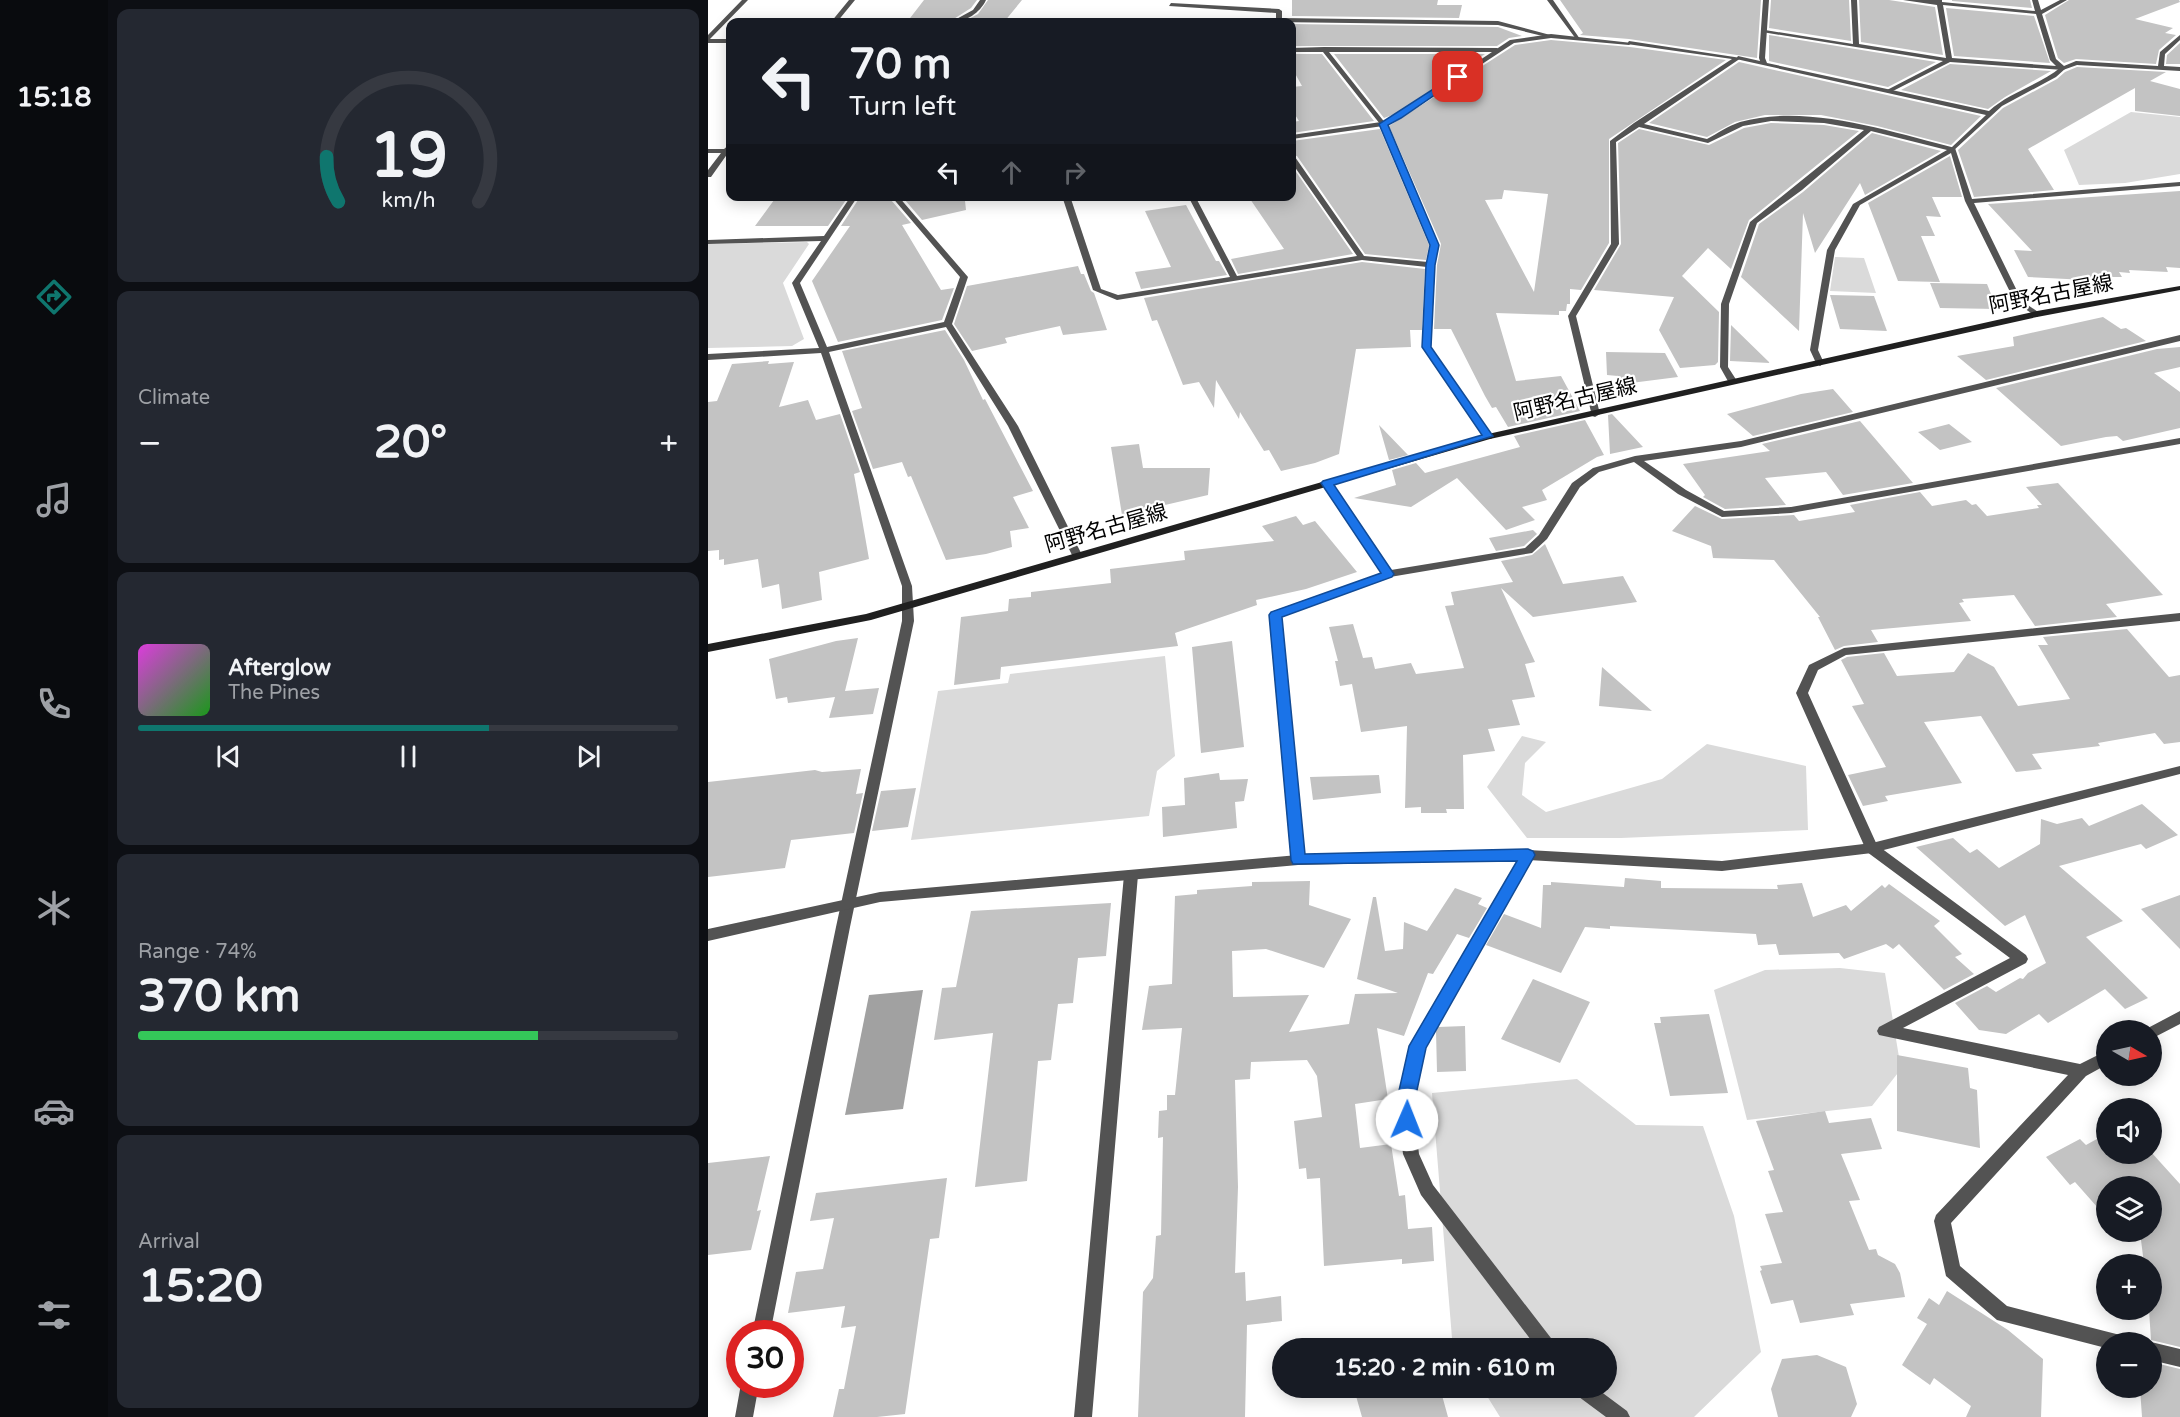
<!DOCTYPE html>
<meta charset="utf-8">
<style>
:root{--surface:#171b24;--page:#242831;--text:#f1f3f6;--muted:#9ea1a6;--line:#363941;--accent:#0f766e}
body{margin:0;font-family:"Varela Round","Noto Sans JP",sans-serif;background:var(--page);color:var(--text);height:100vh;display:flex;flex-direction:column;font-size:22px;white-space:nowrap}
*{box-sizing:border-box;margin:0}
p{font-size:20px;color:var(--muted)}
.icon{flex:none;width:33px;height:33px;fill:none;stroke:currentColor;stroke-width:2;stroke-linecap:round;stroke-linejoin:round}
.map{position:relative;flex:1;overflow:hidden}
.drawer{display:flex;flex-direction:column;gap:9px;padding:9px;background:#0d0f14;width:600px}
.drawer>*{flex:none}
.top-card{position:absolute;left:18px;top:18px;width:570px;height:183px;border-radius:12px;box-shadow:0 3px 15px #0003;background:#171b24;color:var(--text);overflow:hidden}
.needle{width:39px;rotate:99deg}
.fabs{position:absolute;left:1388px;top:1020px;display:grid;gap:12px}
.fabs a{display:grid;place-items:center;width:66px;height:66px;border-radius:50%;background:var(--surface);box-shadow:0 3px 15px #0003;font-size:30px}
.speed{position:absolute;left:18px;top:1320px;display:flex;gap:12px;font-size:30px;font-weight:700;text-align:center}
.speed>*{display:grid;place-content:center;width:78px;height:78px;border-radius:50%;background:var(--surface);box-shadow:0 3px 15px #0003;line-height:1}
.speed .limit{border:9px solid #d22;background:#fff;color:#111}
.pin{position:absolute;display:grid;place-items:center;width:51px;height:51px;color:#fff;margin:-26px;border-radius:12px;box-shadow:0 3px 9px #0006}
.me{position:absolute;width:66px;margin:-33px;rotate:1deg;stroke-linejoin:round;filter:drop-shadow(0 0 4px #0008)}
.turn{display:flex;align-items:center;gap:21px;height:126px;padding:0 24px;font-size:27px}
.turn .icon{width:78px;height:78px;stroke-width:2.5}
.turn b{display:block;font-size:42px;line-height:51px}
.lanes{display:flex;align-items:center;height:57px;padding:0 24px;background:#0003;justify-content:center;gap:30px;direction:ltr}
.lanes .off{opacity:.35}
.big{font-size:45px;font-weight:800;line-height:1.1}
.drawer .card{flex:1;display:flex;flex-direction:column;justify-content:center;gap:9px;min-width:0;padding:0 21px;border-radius:12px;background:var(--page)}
.drawer .dial{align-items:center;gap:0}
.dial svg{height:156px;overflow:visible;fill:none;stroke:var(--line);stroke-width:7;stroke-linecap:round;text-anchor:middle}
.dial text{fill:var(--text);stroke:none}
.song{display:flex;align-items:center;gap:18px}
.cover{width:72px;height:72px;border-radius:9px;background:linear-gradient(135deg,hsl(300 70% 55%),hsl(120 70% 35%))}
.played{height:6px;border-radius:3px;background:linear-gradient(90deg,var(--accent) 65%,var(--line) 65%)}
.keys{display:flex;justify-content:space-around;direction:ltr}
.heat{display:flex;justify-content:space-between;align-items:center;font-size:33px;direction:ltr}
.charge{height:9px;border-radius:4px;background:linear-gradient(90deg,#34c759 74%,var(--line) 0)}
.trip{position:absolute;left:564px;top:1338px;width:345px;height:60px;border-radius:30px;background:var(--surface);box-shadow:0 3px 15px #0003;font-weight:800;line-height:60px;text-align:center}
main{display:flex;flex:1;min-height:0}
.tab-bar{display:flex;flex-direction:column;width:108px;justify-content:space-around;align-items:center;background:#090b0e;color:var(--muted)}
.tab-bar .icon{width:42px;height:42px}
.tab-bar .active{color:var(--accent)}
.tab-bar b{font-size:27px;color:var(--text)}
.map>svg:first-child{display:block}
.green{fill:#dadada}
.water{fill:#a1a1a1}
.building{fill:#c3c3c3;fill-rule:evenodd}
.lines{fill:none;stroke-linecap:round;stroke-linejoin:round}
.minor{fill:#535353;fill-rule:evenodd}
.tertiary{fill:#535353;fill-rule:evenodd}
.secondary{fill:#202020;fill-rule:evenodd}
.route{fill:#1a73e8;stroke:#114b97;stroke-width:1.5}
.labels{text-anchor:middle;stroke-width:4.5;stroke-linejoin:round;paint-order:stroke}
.street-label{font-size:21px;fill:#000;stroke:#fff}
</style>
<main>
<nav class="tab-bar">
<b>15:18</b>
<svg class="icon active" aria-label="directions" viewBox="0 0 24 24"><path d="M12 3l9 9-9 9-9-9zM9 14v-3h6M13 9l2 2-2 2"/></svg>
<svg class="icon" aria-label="music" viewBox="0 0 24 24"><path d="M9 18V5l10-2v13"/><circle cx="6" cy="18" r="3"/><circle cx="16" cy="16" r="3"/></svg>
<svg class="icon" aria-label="phone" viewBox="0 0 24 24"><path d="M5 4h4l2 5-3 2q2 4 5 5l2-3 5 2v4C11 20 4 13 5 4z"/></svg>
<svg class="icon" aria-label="climate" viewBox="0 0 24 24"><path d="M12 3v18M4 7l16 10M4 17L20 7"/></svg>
<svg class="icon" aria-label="car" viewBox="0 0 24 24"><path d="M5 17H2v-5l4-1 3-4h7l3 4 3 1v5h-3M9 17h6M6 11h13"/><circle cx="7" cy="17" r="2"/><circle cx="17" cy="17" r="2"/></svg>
<svg class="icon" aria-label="filters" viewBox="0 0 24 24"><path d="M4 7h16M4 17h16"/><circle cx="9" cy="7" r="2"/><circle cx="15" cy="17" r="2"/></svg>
</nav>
<section class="drawer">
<div class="card dial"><svg viewBox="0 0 100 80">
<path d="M14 69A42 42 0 1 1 86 69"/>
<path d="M14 69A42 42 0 0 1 8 46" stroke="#0f766e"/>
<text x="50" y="56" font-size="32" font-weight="700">19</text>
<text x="50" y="72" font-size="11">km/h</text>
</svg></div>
<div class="card"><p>Climate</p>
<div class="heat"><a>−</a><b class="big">20°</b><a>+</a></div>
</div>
<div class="card">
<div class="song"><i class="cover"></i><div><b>Afterglow</b><p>The Pines</p></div></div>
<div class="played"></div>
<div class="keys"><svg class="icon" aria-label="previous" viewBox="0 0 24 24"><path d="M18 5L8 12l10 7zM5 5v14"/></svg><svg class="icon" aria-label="pause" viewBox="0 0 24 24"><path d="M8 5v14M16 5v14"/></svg><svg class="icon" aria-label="next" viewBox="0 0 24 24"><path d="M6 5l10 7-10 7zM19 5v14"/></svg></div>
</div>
<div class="card"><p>Range · 74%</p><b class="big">370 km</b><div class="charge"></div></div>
<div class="card"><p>Arrival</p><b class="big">15:20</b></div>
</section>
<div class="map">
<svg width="1472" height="1417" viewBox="0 0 1472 1417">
<rect width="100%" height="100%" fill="#fff"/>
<path class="green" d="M1423,112L1472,117V174L1417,183L1371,185L1356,150Z
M99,242L101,244L75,283L96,339L84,346L0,348V244Z
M1127,257L1156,258L1168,293L1122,291Z
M457,656L467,756L449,771L441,816L203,840L230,691L300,683L302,674Z
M814,736L838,742L817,763L814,795L838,812L954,779L999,744L1098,766L1100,830L913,838H819L779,787Z
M1132,968L1177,973L1193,1069L1164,1106L1039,1120L1006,990L1057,970Z
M869,1079L928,1125L995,1126L1026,1216L1053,1352L986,1417H792L774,1388H898V1348H751L744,1338L724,1093Z"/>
<path class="water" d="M215,990L195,1109L137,1115L161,995Z"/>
<path class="building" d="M216,0H269L263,8L241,22H199Z
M280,0H314L296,22H255L270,14Z
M584,0H730L729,5H754L751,18L584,16Z
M852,0H1053L1049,58L921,39L872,35L875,33Z
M1063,0H1141L1143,41L1061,28Z
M1151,0H1181L1227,7L1235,55L1153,42Z
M1244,0H1322L1324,8L1244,1Z
M1361,0H1471L1472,2L1427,19L1465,28L1457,33L1468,35L1451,50L1448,64L1368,59L1356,63L1350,58L1337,15Z
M1238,8L1326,16L1342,63L1246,56Z
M584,24L790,27L814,36L801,38L789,46H584Z
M1061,35L1228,62L1180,87L1061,61Z
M843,40L922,47L1018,60L901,139V243L873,290L862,289V304H859L858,311H851V315L788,313L808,381L853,376L872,411L800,427L788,407L784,408L777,396L743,329H726L729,265L733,244L681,126L807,45ZM796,190L840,194L826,292L777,200L794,199Z
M1472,43V64H1458L1459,55Z
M584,54H614L666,121L584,133V122L591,121L584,110V87L594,86L584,68Z
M626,54H777L687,114L676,118Z
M1031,62L1273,116L1243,145L1169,126L1113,115H1057L1027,122L999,137L941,123Z
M1242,64L1343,71L1297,97L1280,109L1193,90Z
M1369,67L1458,72L1442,81L1472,89V116L1427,111V88L1320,149L1346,190L1266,197L1250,150L1295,108L1349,79L1357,72Z
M1063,123L1116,125L1151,131L1041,220L1023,269L1000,248L974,276L1011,312L1010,362L1007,365L972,368L951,330L966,297L886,290L913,244L910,143L931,129L1001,145L1036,128Z
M672,129L721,245L718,260L657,254L589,156L584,155V141Z
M1164,133L1233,151L1157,195L1152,183L1107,253L1095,213L1091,331L1033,277L1051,224L1095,192Z
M1242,156L1254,197H1224L1233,217L1218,216L1227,236H1213L1232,282L1190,281L1160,203Z
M584,166L645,254L530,274L523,259L576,249L540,196H584Z
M1472,191V268L1458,267L1460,272L1421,270L1422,273L1411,272L1414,277H1403L1405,280L1398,281L1320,277L1306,250L1324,251L1280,204Z
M69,196H132L130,200H138L120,226H47Z
M150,200H183L203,223L194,225L233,290L246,288L234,320L130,342L104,281L142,226H133Z
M197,200L257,201L258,210L214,220Z
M478,205L508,261H511L519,275L433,289L427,272L463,267L437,211Z
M654,262L717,269L714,330H702L703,347L648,349L631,454L607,463L573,471L561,450L556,451L532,412L531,419L508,380L506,408L491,382L475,385L449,320L444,321L436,298Z
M370,266L373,274H376L383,291L386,293L399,330L355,335L352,326L297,338L299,343L264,351L246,324L259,286Z
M1222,283L1279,284L1289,309L1232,308Z
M1122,295L1166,296L1179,331L1132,329Z
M1395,317L1413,329L1418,328L1438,341L1278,380L1249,356L1306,346L1305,337Z
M1023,325L1062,363L1022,361Z
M237,330L256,360L275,400L277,399L325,491L305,497L321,528L302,531L304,547L278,554L238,560L203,476L200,477L194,462L165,469L144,411L154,408L134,351Z
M1472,347V367L1446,373L1472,392V428L1415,441L1409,436L1398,437L1353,446L1288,388L1449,349Z
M898,352L957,353L970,377L915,384L910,376L899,375Z
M61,361L60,364L86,362L71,407L100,400L108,420L132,414L152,472L146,474L161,559L111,572L114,600L74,609L71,584L54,588L50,559L16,565V559L11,560V550L0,551V402L9,401L24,364Z
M1125,389L1145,412L1045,436L1019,414L1093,394Z
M904,414L935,447L902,454L900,415Z
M877,420L896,455L889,457L834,490L839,500L814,507L827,520L798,530L749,478L703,507L646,498L688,485L684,470L708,463L717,473L812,447L806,436Z
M1152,421L1205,483L1135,495L1118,472L1057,478L1078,505L1017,509L995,497L997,495L975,464L1062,451L1054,444Z
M1241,424L1264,442L1232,450L1210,432Z
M671,425L700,455L681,460Z
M431,444L435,468H502L500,495L414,515L403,447Z
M1350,483L1455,595L1398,604L1409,617L1327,626L1306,595L1254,599L1256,602L1251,603L1263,621L1163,630L1170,642L1136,646L1127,650L1110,617H1112L1066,560L1005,558L1003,546L964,531L987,506L1014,519L1086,515L1091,521L1147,512L1142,505L1212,492L1224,506L1258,500L1264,505L1268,504L1279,516L1331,508L1329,505H1334L1318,487Z
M588,516L595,525L607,521L649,572L598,589L548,600L549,605L467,633L470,646L293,667L292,679L246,685L253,617L300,611L301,599L323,597V592L403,583L402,569L477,560L476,551L566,541L554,526Z
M825,530L829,534L816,546L788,551L781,538Z
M837,544L855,584L915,576L929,602L825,617L793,588L827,662L817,664L827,697L804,700L812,725L780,729L787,751L755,755L756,809H738L739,813H713V807L697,808L699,726L653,732L644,684L632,686L627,661H630L621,627L645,624L655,658L664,657L667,669L703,663L708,674L756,668L737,606L746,605L743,592L805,582L793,561L824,555Z
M1419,629L1461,677L1472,675V742L1456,744L1447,733L1390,743L1392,746L1324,754L1334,769L1308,772L1273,716L1216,722L1254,783L1177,796L1180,801L1155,806L1140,775L1178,767L1144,706L1156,704L1133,660L1139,657L1176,653L1189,676L1246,672L1260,653L1286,667L1310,706L1362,699L1330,645H1340L1335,637Z
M150,638L137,691L171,688L165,714L121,718L127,697L80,703L79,697L68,699L61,659L128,641Z
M524,641L536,747L493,753L484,647Z
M894,667L944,711L891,706Z
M153,769L148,794L155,793L146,833L83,840L77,868L0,877V782L107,770L114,772Z
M511,773L512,780L540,779L536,801L527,802L529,828L455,837L454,807L477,805L476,778Z
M671,775L673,793L605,800L602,777Z
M208,788L200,827L164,831L173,791Z
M1434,804L1470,835L1438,849L1433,844L1351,866L1415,921L1378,937L1440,998L1417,1009L1397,989L1340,1023L1331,1014L1298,1034L1271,1030L1247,1003L1279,986L1288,992L1312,978L1315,979L1320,973L1338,963L1317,915L1297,926L1208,847L1245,838L1262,853L1269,849L1291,868L1332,844L1333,819L1349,824L1374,818L1381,826Z
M917,878L953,881V888L1070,889L1069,885L1094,883L1105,917L1138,905L1143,911L1174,885L1177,888L1181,884L1232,921L1226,926L1254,954L1247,957L1266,974L1236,990L1191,944L1185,949L1178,944L1136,959L1131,953L1071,955L1068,944L1050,945L1048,934L902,926V929L877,927L853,973L778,945L796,914L833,928L835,885H843V882L916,887Z
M602,881L601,905L643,919L616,968L558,949L524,951L525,997L601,995L581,1032L641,1024L647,994L690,993L649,979L665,897H668L677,951L695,949L696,922L719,931L747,888L774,898L770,904L779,908L761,938L749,934L725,974L720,973L696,1036L669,1028L680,1099L647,1104L652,1148L683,1144L691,1196L697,1195L700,1229L724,1227L726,1261L694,1264V1259L616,1266L612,1178L599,1179L598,1168L591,1169L586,1121L614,1117L609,1076L599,1060L543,1062L542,1079L527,1080L530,1187L527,1273L537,1272L538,1301L573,1296L574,1321L539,1325L537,1417H430L435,1292L445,1278L448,1236L453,1235L455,1137L450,1138L451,1111L459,1110V1095H467L474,1028L434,1030L441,986L464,984L467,896L489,894V890L544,886V882Z
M1472,895V949L1433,909Z
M403,903L398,956L370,958L365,1003L350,1004L343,1060L330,1061L319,1181L267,1187L285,1033L226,1040L234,988L248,987L263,911Z
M825,979L882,1002L852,1063L793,1039Z
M1001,1014L1020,1093L962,1096L946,1023H953L952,1017Z
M757,1026L758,1071L729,1072L728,1031L730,1027Z
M1189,1055L1260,1068L1262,1088L1269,1090L1272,1148L1189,1131Z
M1117,1111L1121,1123L1163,1118L1174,1149L1133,1154L1152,1200L1141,1201L1161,1250L1168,1249L1170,1255L1187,1264L1192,1273L1197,1297L1142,1304L1146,1315L1092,1323L1085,1300L1063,1304L1052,1271L1054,1270L1052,1266L1074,1263L1057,1214L1075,1212L1060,1171L1066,1170L1048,1121Z
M1398,1134V1154L1443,1152L1472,1184V1347L1443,1340L1441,1310H1443V1264H1436L1432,1232H1443V1186H1398V1217L1367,1182L1362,1185L1338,1157L1372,1139L1378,1145Z
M62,1156L49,1211L53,1210L43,1250L0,1255V1163Z
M239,1178L231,1238L222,1239L197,1414L169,1417H125L131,1389H136L148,1326L133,1328L137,1306L80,1313L88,1272L115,1269L126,1218L102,1221L108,1193Z
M1239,1291L1300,1330L1335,1359L1333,1417H1258L1263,1406L1226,1378L1222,1385L1194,1365L1219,1324L1209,1318L1221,1298L1231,1305Z
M1109,1355L1138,1367L1149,1404L1143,1417H1070L1063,1389L1074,1359Z
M1443,1362L1472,1369V1417H1434L1432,1388H1443Z
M661,1388H732L740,1417H654L648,1396L662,1392Z"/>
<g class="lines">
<path class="minor" d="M34,0H40L2,39H22V43H0V35Z
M141,0H147L129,22H123Z
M272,0H278C272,13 258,22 243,22L265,10Z
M839,0H845L872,39H868Z
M1143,0H1149L1151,44L1238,58L1229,5L1195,0H1234V2L1327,11L1324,0H1330L1333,10L1352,0H1359L1334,14L1348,59L1356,66L1368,61L1450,66L1452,52L1472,35V40L1457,54L1456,66L1472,67V71L1369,65L1355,70L1242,62L1181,93L1179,92V90L1235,61L1054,32L1057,30L1145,44ZM1235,5L1328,14L1342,60L1348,66L1244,58Z
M463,3L571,9L574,11V18L790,21L846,36L843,38L790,25L568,22V13L461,6Z
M921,41L1033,58L936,124L999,139C1010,133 1020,126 1032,122C1099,103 1183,132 1247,148L1264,199L1472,182V186L1266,203L1314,301L1333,314L1329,317L1307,302L1257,201L1243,153L1152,205L1127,250L1110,350L1116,363L1112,366L1108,363L1102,350L1119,250L1145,204L1239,150L1163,131L1094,190L1049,223L1021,304L1020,367L1029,381L1024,384L1021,383L1012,367L1013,304L1042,222L1156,130L1116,123L1063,121L1035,126L1000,143L931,127L908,142L911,244L868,316L892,414L887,417L884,416L860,316L903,244L902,141L926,123L1024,59L919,44Z
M616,47L789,48L792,50L789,52H621L678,124L731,245L727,265L723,347L785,437L783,439H777L715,347L719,267L654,260L409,300L385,290L354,196H362L393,289L410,295L522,277L480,196H487L529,276L649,256L584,163V157H587L656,256L720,262L723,245L672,124L615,52H584V48Z
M22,144V153H20L3,177H0V170L13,153H0V149H16Z
M143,196H150L92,283L119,347L236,322L252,277L183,196H190L260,277L244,324L310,426L374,555L369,558L364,555L300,426L238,327L121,352L204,586L206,621L142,927L62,1334H44L128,927L194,621V586L113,353L0,360V354L111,348L84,283L113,241L0,244V240L116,236Z
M1472,335V341L1033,447L936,461L978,490L1016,511L1083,507L1472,438V444L1083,513L1014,517L970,494L926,462L891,472L872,487L839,539L824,553L682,577L573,617L597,860L595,864H585L583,860L561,615L563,612L674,573L614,483L615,481H623L683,570L817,548L831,535L864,483L885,468L927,456L1033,441Z
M1472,613V621L1138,655L1110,670L1100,693L1169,845L1318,955L1320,959L1318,963L1195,1028L1372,1064L1398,1051V1065L1378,1076L1243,1223L1252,1266L1299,1306L1416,1336L1419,1342H1398V1348L1289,1320L1238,1276L1226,1221L1228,1215L1360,1075L1171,1035L1169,1031L1171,1027L1302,958L1159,852L1088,693L1101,665L1136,648Z
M820,850L825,851L827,855L716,1047L705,1104L711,1154L725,1185L846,1342L849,1348H829L713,1195L695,1154L689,1104L704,1041L815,851Z
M423,870L428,871L430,875L384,1417H366L416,875L418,871Z
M1472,1011V1024L1443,1039V1030H1437L1438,1029Z
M1442,1342H1443L1472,1349V1367L1443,1360Z
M33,1384H51L45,1417H27Z
M864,1388H888L919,1411L922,1417H898L867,1394Z"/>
<path class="tertiary" d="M1055,0H1061L1057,58L1059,63L1281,111C1302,92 1332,85 1353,67L1358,68L1348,77L1294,106L1245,151L1242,149L1243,148L1278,115L1028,59L1030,56L1052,61L1051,58Z
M843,34L924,43L921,45L843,38L806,43L692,118L675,126L584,139V135L673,122L688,116L802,40Z
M1472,766V774L1164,853L1014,871L820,860L590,865L172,902L0,941V929L172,892L590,855L820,850L1014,861L1164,843Z"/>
<path class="secondary" d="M1472,286V290L1329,317L782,439L163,620L0,652V644L158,614L780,434L1329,311Z"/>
</g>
<path class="route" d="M747,75L753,77L693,118L680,125L731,245L727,265L723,347L785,436L626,485L686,574L684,577L574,617L597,854L820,849L825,851L827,855L718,1048L706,1104L708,1120L706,1126L699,1128L693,1126L688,1104L701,1046L809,861L585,864L583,860L561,615L563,612L673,573L613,483L615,481L774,435L714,347L718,265L722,245L671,124Z"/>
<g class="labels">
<g class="street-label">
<text transform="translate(1343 294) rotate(-11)" y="7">阿野名古屋線</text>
<text transform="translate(867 399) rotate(-13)" y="7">阿野名古屋線</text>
<text transform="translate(398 528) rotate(-16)" y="7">阿野名古屋線</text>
</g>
</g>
</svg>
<div class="fabs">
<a><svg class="needle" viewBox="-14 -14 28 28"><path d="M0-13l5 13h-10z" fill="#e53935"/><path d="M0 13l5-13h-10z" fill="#9ea1a6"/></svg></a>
<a><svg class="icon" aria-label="sound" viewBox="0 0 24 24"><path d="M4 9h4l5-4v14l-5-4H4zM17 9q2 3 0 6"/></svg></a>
<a><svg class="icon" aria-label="layers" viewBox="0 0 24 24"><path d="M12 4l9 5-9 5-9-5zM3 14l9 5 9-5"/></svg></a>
<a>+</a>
<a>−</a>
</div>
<div class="speed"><div class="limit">30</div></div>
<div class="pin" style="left:750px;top:77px;background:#d93025"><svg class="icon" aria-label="arrive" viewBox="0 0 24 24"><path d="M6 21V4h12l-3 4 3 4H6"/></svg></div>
<svg class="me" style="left:699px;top:1120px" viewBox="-20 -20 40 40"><circle r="19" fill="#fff"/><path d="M0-13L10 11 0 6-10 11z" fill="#1a73e8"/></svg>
<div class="trip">15:20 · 2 min · 610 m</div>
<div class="top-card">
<div class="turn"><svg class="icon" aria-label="left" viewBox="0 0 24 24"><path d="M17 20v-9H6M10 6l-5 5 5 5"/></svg><div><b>70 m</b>Turn left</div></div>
<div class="lanes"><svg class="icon" aria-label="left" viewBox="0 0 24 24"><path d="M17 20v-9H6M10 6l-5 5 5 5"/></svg><svg class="icon off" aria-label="ahead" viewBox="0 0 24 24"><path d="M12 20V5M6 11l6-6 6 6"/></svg><svg class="icon off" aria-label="right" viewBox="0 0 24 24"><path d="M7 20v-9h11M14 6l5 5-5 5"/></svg></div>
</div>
</div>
</main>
